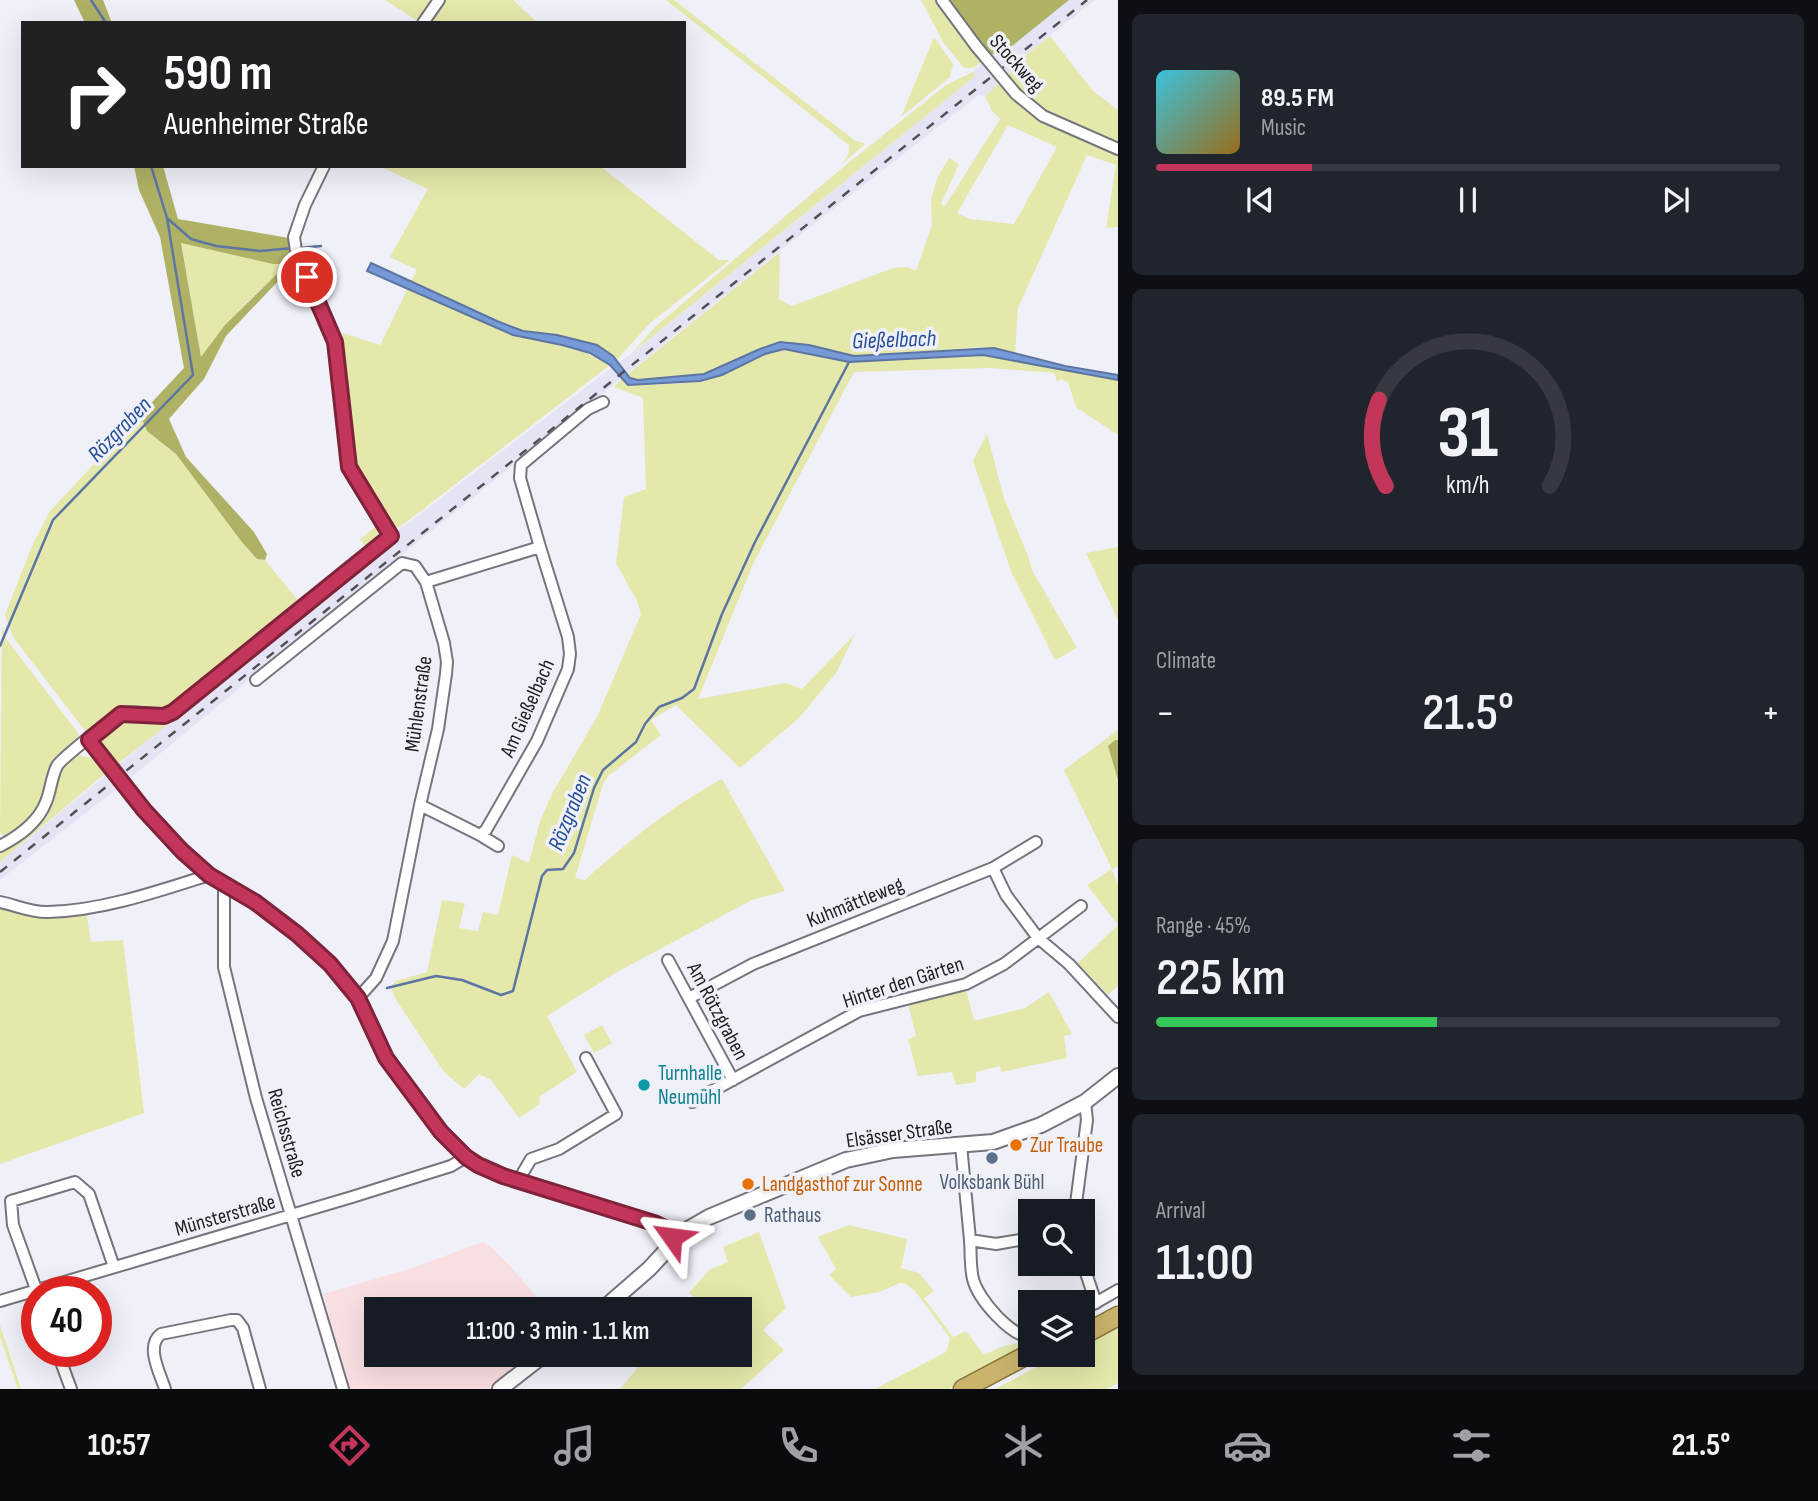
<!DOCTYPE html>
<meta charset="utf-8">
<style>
:root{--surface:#171b24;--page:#20242c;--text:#f1f3f6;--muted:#9ea1a6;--line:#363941;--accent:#c4355a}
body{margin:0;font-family:"Sofia Sans Condensed",sans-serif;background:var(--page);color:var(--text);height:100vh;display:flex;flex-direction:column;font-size:26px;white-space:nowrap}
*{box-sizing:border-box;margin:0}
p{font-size:23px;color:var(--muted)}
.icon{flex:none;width:38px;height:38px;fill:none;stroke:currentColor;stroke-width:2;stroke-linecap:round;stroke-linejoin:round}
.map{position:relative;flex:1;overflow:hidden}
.drawer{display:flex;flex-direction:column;gap:14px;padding:14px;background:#0d0f14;width:700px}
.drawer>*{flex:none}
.hud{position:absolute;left:21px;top:21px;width:665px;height:147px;border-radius:0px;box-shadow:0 7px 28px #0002;background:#202124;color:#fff;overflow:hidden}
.buttons{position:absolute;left:1018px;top:1199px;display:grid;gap:14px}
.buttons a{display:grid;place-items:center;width:77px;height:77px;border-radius:0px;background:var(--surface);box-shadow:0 7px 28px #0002;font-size:35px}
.speed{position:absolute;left:21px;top:1276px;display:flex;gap:14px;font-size:35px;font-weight:700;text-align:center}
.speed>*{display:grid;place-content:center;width:91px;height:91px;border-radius:50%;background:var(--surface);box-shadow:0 7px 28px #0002;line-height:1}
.speed .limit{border:10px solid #d22;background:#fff;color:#111}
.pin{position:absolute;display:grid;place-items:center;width:60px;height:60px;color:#fff;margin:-30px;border:4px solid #fff;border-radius:50%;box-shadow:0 2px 7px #0007}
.me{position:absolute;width:77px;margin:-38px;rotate:301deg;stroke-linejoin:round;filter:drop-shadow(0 0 5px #0008)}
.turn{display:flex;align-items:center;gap:24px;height:147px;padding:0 28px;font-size:32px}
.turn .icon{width:91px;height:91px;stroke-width:2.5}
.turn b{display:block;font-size:49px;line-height:60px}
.big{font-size:52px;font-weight:600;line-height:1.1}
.drawer .tile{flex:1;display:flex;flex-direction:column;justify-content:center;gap:10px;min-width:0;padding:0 24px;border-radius:10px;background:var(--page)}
.drawer .dial{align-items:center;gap:0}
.dial svg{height:182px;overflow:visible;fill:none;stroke:var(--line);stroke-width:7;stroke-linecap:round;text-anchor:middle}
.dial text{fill:var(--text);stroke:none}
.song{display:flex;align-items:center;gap:21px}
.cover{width:84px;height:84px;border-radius:10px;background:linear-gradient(135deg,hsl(190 70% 55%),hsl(40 70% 35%))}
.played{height:7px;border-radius:4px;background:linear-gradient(90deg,var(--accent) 25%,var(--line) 25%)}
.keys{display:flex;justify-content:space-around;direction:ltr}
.heat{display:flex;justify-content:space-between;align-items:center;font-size:38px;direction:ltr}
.charge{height:10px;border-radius:5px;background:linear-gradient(90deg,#34c759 45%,var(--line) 0)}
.trip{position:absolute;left:364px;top:1297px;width:388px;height:70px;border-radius:0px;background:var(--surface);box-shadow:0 7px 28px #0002;font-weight:600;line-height:70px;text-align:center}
.dock{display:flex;height:112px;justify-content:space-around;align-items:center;background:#090b0e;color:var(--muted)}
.dock .icon{width:49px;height:49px}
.dock .on{color:var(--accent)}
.dock b{font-size:32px;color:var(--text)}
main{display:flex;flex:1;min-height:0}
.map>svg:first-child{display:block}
.built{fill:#e4e4f4}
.industrial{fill:#fadfe2}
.green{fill:#e5e8ab;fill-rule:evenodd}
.forest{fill:#afb265}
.water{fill:#769ad7;stroke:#5c75a1;stroke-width:2}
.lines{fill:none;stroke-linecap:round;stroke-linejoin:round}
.stream{stroke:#5c75a1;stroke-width:2.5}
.minor-casing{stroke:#75757d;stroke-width:14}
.tertiary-casing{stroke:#75757d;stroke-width:18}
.trunk-casing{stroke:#86743a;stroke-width:21}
.minor{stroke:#fff;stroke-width:10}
.tertiary{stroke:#fff;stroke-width:14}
.trunk{stroke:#cab46c;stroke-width:18}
.rail{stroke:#505055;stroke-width:2.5;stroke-dasharray:9 9;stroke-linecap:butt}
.minor-bridge-casing{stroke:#75757d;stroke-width:14;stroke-linecap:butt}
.minor-bridge{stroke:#fff;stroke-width:10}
.route-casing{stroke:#7f223a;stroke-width:18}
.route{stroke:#c4355a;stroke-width:12}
.culture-dot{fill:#0f9aa8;stroke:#f0f0f9;stroke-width:2.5}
.food-dot{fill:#e8710a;stroke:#f0f0f9;stroke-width:2.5}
.service-dot{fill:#5c6f8a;stroke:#f0f0f9;stroke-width:2.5}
.labels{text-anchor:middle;stroke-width:7;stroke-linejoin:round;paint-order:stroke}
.street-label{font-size:21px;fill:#1f1f22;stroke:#f0f0f9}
.culture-label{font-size:21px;fill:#0d838f;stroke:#f0f0f9;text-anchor:start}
.food-label{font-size:21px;fill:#c56008;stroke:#f0f0f9;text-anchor:start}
.service-label{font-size:21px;fill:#4e5e75;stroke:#f0f0f9}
.water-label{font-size:23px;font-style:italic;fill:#264f99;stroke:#f0f0f9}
</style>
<main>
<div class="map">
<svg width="1118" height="1389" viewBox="0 0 1118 1389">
<rect width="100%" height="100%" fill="#f0f0f9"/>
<path class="built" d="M1069,0H1095L1009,68L1010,73L985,96L979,95L791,242L384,569L128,780L0,880V862L175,718L173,712L391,536L623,359L629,356L974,77L975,69L1000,48L1012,46Z"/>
<path class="industrial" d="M483,1242L490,1246L511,1267L547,1309H376V1354L554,1355L511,1389H349L323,1294L409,1269Z"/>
<path class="green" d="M385,0H437L421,20H416Z
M442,0H513L538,23H428Z
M666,0H674L854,140L865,144L843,163L849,153V145Z
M921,0H938L985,59C979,65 973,69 964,68L943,42Z
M1050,36L1093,91L1118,110V227L1106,228L1116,165L1087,155L1018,308L1015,354L984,347L854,356L809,345L780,342L760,349L704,374L639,380L630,378L628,374L780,252L779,299L792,306L893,268L907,267L916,271L932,225L931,199L938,176L949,158L959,164L941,204L945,206L1000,119L992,111L985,96L1010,73L1009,68ZM1008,125L1057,147L1014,224L970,219L957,213Z
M934,37L953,64L950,77L901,117Z
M975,71L974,77L632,353L656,326L842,168L946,85Z
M379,166H600L719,260H730L649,324L615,362L597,345L557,335L523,331L411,281L417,270L390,257L428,189Z
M181,242L273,264H294C256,287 227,323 201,358Z
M408,288L513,335L580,350L610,365L400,527H392L354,469L341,347L343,333L380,345Z
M784,349L849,362L983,355L1118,380V435L1076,407L1068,382L1061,379L1057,381L1054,373L991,368L854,372L753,564L698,699L786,683L802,689L855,634L836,673L799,718L740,768L676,705L651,720L661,735L608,776L603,784L575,878L585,880C626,843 673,805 722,779L785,891L752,900L617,972L547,1016L577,1072L539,1097L540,1104L519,1118L491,1080L479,1074L464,1089L444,1072L395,998L391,987L396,981L427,972L442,900L465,903L459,928L478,931L483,912L498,915L512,855L529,863L540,821L553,792L597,717L641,614L637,601L616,563L624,497L646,489L643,398L614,387L622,379L628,385C659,384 693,386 722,374C744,366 761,353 784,349Z
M140,415L147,431L176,454L241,541L257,559L265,560L301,604L166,711L119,710L86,732L13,637L5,615L31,548L50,511Z
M987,434L1004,498L1028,556L1032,570L1077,648L1055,660L1011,571L973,461Z
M344,467L379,524L377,542L368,550L360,539L375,527L351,486Z
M1118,547V620L1086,553Z
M2,626L7,640L78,733L79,739L50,768L40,806L32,818L5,838L0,832Z
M174,714L176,718L115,766C111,760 104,754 102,747C93,712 153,716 174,714Z
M1118,730V740H1115L1110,748L1118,780V866L1112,870L1118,885V986L1108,995L1078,963L1118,925L1087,885L1112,869L1064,770Z
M77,755C92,757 98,760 107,772L0,862V849L29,832L55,776L68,758Z
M0,903L46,914L86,910L91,942L123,940L144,1113L0,1164Z
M966,989L974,1021L1025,1008L1049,992L1072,1034L1064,1036L1067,1058L1001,1072L1000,1066L976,1072V1082L956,1085L952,1072L918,1076L908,1039L916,1036L908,1003Z
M602,1025L612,1043L594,1053L584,1035Z
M849,1225L907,1239L901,1268L919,1273L934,1291L924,1298L953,1337L966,1331L984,1355L1001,1347L1025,1341L1031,1345L949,1389H875L946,1352L950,1338L915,1291L906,1284L900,1283L879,1292L851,1297L829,1275L836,1269L818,1237Z
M759,1232L786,1308L763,1330L784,1350L741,1389H620L648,1355L740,1354V1309H709L689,1293L709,1270L728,1262L723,1247Z
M1118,1323V1383L1106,1389H995L1059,1355L1083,1354V1342Z
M0,1325L21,1389H18L0,1337Z"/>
<path class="forest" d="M74,0H103L112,23H85Z
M948,0H1069L1012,46L1000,48L991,56Z
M134,166H163L178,219L289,238L294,264H273L181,243L201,357L225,325L277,274L281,278L226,336L204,379L169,419L186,457L254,532L267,554L265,560L257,559L241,541L176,454L147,431L140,415L184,368L160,237L139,190Z
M1115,740H1118V780L1108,746Z"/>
<path class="water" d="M371,263L497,321L523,331L557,335L597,345L613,356L630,378L638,380L704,374L760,349L780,342L809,345L854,356L994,348L1065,366L1118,375V380L983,355L849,362L784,349L765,354L722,375L700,381L628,385L610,365L590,353L562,345L513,335L367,271Z"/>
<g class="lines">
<path class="stream" d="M91,0L106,23
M151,166L167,218L191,239L216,246L260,251L293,248
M300,248L321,246
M0,646L53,520L193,375L167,218
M387,988L436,976L462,980L501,995L513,991L542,876L547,870L563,869L574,853L594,788L603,770L636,742L645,724L659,707L682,698L694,689L722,614L755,542L849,362"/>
<g class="minor-casing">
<path id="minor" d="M942,0L976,46
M423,23L439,0
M1016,94L1043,116L1118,149
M426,582L540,547L520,478L521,465L588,409L603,402
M256,680L402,563L415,566L426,582L444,643L447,662L446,674L438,729L420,805L393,941L376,978L358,998
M89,740L144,810L182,851L209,875L255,903L297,934L330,964L358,998L386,1058L441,1132L466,1157L478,1165L503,1176L654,1223L673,1232
M420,805L480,835L486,830L537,741L568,669L570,654L568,637L540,547
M480,835L498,846
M0,846C19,836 38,823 46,802C51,790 51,778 57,766C61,759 112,718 120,715C136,708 155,719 173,712L391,536L349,467L335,342L317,297L297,258L294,237L305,205L324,166
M993,868L1006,895L1038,938L1069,964L1118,1017
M224,884V967L256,1098L343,1389
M0,902C15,905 33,913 48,912C101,911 159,891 209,875
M668,960L733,1080
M689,998L753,964L993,868L1036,842
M692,1102L859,1011L966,984L1004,964L1081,906
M961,1145L970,1240
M518,1181L531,1159L559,1149L616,1114L586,1058
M1075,1211L1087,1120L1085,1102
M1031,1238L996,1244L970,1240C971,1252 970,1267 973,1279C978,1299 1011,1337 1031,1337
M1083,1264L1096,1303
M37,1292L13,1225L11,1201L75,1182L89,1194L114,1267
M0,1301L352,1197L451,1166L466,1157
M1083,1310L1118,1290
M57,1351L71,1389
M165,1389C160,1373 145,1346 161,1334L231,1320H237L243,1328L260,1389"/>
</g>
<g class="tertiary-casing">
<path id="tertiary" d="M683,1232L709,1217L846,1160L893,1150L993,1142L1041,1125L1085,1102L1118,1076
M603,1309L649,1269L675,1241L682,1240L684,1234L681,1231L673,1232L672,1237L675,1241
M500,1389L545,1354"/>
</g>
<g class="trunk-casing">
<path id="trunk" d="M1083,1335L1118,1316
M963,1389L1031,1353"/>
</g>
<use href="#minor" class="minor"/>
<use href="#tertiary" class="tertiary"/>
<use href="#trunk" class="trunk"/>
<path class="rail" d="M0,872L1087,0"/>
<g class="minor-bridge-casing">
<path id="minor-bridge" d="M976,46L1016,94"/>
</g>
<use href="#minor-bridge" class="minor-bridge"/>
</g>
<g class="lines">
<g class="route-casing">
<path id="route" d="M307,277L335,342L349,467L391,536L173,712L164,716L121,714L89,740L144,810L182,851L209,875L255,902L297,934L330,964L358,998L386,1058L441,1132L466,1157L478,1165L503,1176L654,1223L673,1232L672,1237"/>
</g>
<use href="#route" class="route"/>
</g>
<circle class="culture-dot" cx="644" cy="1085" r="7"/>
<g class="food-dot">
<circle cx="1016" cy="1145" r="7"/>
<circle cx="748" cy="1184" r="7"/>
</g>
<g class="service-dot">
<circle cx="992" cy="1158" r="7"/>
<circle cx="750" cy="1215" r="7"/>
</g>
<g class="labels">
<g class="street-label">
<text transform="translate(1017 63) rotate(48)" y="7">Stockweg</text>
<text transform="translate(418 704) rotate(-82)" y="7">Mühlenstraße</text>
<text transform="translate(527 708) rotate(-66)" y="7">Am Gießelbach</text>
<text transform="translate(855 902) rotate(-22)" y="7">Kuhmättleweg</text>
<text transform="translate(903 982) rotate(-18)" y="7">Hinter den Gärten</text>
<text transform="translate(718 1011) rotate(62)" y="7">Am Rötzgraben</text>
<text transform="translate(287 1133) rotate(74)" y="7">Reichsstraße</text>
<text transform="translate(899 1133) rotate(-8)" y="7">Elsässer Straße</text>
<text transform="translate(225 1215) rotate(-16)" y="7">Münsterstraße</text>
</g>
<g class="culture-label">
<text x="658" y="1080">Turnhalle<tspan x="658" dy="24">Neumühl</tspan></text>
</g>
<g class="food-label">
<text x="1030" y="1152">Zur Traube</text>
<text x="762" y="1191">Landgasthof zur Sonne</text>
</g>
<g class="service-label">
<text x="992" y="1189">Volksbank Bühl</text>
<text x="764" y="1222" text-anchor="start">Rathaus</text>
</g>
<g class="water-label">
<text transform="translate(894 339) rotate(-2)" y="8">Gießelbach</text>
<text transform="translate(119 429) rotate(-46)" y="8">Rözgraben</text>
<text transform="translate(569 812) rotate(-68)" y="8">Rözgraben</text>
</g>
</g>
</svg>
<div class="buttons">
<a><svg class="icon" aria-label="search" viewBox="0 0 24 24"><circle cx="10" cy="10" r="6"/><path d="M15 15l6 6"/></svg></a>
<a><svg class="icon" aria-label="layers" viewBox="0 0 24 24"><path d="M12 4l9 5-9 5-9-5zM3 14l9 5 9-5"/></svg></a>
</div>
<div class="speed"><div class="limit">40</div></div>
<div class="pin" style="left:307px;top:277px;background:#d93025"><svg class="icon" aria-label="arrive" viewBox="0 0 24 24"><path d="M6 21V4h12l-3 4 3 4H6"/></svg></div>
<svg class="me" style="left:672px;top:1237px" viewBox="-20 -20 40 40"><path d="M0-17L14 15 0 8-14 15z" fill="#c4355a" stroke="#fff" stroke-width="4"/></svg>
<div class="trip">11:00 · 3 min · 1.1 km</div>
<div class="hud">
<div class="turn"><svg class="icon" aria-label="right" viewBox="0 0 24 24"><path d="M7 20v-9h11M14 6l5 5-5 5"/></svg><div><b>590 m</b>Auenheimer Straße</div></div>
</div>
</div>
<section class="drawer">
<div class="tile">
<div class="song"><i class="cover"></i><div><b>89.5 FM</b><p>Music</p></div></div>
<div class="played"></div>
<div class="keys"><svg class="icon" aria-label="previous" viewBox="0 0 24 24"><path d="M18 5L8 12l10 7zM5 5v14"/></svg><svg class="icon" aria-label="pause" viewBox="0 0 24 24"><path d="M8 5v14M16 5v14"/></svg><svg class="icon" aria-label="next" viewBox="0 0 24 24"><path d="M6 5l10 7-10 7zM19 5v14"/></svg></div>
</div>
<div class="tile dial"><svg viewBox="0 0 100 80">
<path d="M14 69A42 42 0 1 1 86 69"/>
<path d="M14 69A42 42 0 0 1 11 31" stroke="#c4355a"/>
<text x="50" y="56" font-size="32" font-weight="700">31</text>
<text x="50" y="72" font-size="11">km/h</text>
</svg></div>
<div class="tile"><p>Climate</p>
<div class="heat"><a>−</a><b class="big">21.5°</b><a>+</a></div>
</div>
<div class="tile"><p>Range · 45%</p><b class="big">225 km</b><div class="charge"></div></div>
<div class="tile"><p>Arrival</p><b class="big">11:00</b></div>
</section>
</main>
<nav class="dock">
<b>10:57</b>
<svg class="icon on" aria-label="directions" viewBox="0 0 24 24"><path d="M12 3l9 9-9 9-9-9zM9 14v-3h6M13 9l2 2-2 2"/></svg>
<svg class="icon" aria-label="music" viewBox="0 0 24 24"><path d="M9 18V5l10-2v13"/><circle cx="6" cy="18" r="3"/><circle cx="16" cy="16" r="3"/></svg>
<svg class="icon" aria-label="phone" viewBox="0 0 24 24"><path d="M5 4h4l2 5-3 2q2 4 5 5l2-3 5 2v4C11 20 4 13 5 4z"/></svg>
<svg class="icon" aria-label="climate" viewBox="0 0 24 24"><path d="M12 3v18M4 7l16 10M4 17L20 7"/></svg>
<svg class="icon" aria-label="car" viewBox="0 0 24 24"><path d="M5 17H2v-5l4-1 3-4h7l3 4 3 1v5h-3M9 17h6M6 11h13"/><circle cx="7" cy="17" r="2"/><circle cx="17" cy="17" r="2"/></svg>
<svg class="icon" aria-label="filters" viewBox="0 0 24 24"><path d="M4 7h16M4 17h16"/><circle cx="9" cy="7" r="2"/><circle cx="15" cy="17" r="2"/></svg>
<b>21.5°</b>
</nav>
